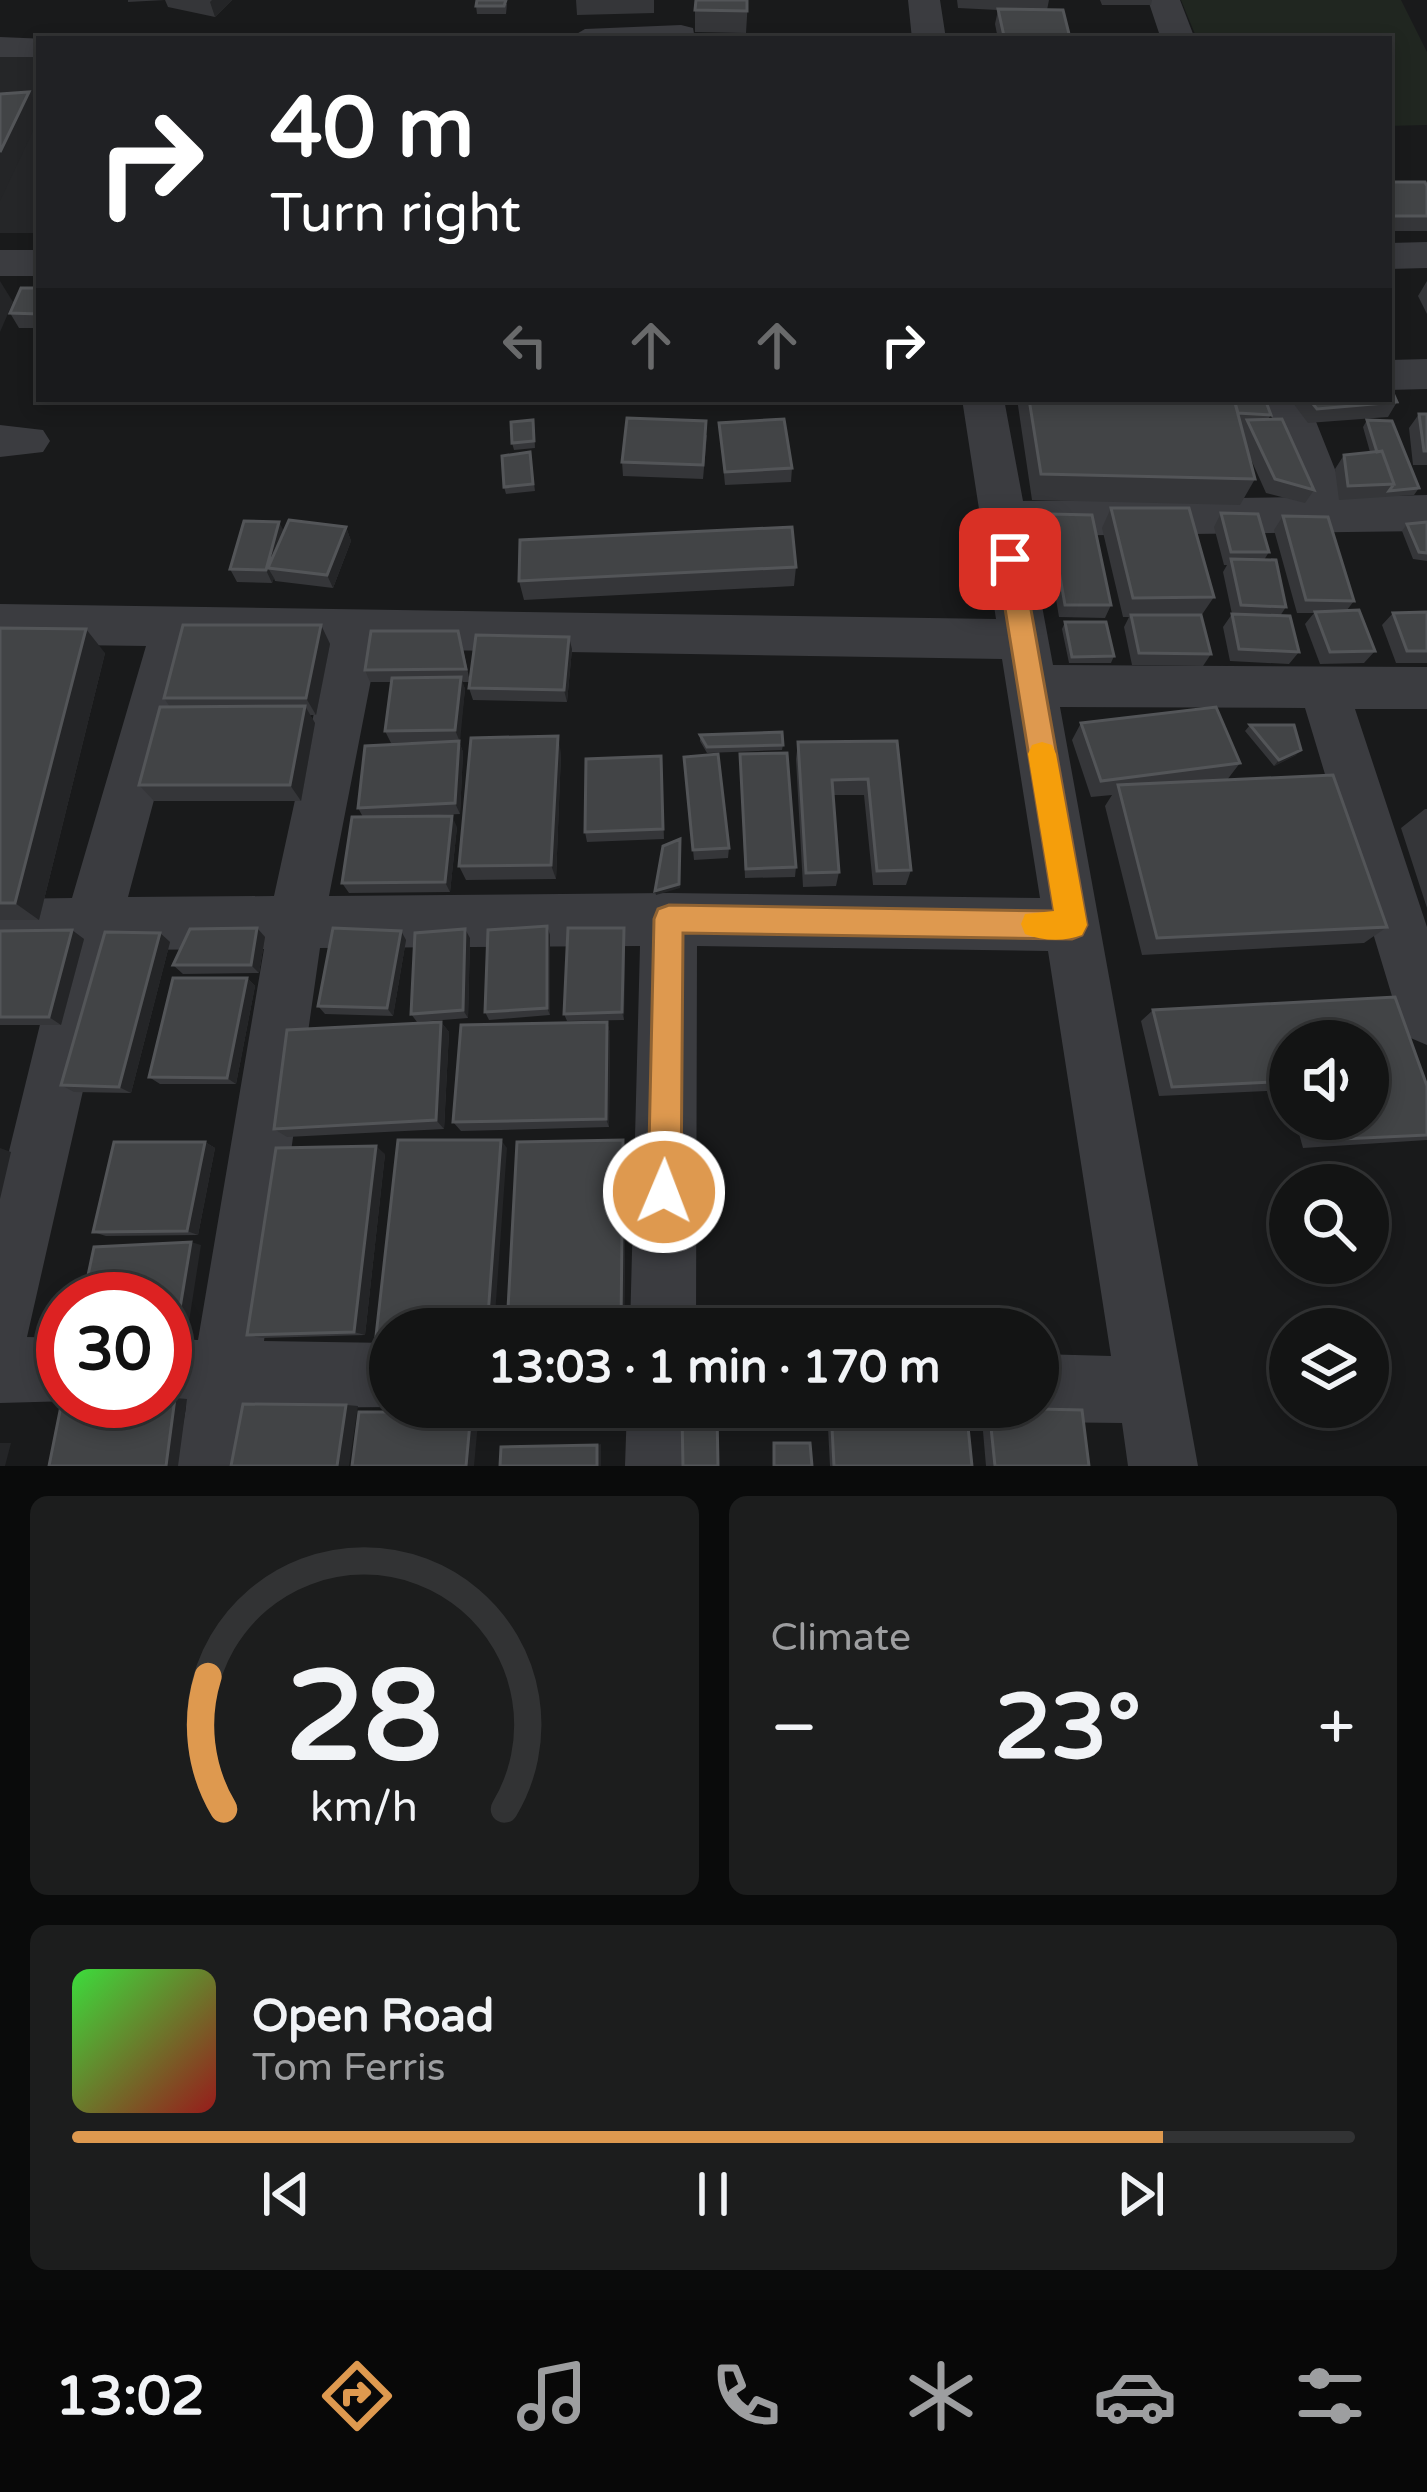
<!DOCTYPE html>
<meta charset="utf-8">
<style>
:root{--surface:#131414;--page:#1c1d1d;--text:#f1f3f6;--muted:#9d9ea0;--line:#323334;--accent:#de994f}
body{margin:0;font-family:"Varela Round",sans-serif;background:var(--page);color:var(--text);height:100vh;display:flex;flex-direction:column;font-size:45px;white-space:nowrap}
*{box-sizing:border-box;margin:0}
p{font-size:39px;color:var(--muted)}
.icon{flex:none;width:66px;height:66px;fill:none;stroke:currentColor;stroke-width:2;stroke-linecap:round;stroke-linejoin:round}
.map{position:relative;height:1466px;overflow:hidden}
.details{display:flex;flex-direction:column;gap:30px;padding:30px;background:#0a0b0b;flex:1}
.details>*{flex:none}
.top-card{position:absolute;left:36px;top:36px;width:1356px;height:366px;border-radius:0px;box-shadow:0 6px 18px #0003,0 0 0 3px var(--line);background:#202124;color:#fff;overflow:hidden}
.fabs{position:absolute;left:1269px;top:1020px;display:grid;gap:24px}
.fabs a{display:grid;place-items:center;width:120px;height:120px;border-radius:50%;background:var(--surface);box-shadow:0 6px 18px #0003,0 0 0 3px var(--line);font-size:60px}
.speed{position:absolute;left:36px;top:1272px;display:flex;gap:24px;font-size:60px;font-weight:700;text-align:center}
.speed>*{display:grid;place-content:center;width:156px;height:156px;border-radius:50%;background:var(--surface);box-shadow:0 6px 18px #0003,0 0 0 3px var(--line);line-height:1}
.speed .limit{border:18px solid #d22;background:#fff;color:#111}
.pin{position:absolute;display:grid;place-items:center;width:102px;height:102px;color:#fff;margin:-51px;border-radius:24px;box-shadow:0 6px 18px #0006}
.me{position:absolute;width:132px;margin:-66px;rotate:1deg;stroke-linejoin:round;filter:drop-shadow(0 0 9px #0008)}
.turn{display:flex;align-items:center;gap:42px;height:252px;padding:0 36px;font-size:54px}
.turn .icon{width:156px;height:156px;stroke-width:2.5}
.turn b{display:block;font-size:84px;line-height:102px}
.lanes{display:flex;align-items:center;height:114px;padding:0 36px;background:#0003;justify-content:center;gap:60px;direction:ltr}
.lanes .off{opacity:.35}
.big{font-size:90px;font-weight:700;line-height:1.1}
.details .card{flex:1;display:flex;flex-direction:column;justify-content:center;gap:18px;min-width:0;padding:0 42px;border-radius:18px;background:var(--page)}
.details .dial{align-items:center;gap:0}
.dial svg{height:312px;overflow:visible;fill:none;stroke:var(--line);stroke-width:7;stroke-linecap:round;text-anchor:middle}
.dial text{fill:var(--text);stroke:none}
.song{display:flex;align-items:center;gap:36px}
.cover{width:144px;height:144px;border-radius:18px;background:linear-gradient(135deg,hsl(120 70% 55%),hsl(0 70% 35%))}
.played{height:12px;border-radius:6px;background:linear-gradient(90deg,var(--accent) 85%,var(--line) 85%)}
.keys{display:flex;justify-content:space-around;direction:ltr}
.heat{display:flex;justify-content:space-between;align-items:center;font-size:66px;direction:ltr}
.details .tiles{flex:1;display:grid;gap:30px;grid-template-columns:1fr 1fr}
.card:last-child{grid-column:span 2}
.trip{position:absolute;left:369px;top:1308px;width:690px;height:120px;border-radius:60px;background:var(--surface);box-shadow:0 6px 18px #0003,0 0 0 3px var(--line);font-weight:700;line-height:120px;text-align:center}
.tab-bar{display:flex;height:192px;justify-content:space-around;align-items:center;background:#080808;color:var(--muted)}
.tab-bar .icon{width:84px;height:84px}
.tab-bar .active{color:var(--accent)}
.tab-bar b{font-size:54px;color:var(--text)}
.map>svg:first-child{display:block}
.built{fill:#252628}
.green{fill:#202620}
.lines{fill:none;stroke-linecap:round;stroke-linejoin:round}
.minor{fill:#3b3c40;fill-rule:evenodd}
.wall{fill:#353639}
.shaded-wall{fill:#242527}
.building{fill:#424446;stroke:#535558;stroke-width:3}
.route{fill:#de994f;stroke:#906333;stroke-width:3}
.slow{fill:#f59e0b}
</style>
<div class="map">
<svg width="1427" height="1466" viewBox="0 0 1427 1466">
<rect width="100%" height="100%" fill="#191a1b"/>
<path class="built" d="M0,55H39V233H0Z"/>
<path class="green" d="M1181,0H1401L1427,52V125L1389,126V39H1197Z"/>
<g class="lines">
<path class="minor" d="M908,0H940L946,39H912Z
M1148,0H1180L1195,39H1161Z
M681,25L693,28L695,39H568L585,29Z
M0,37L48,39H39V57H0Z
M1427,242V268L1389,269V243Z
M0,250H39V276H0Z
M1427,359V389L1389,390V360Z
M962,399H1004L1023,501L1301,497L1265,399H1307L1346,497L1427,495V531L1029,536L1053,665L1427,667V709H1355L1427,927V1045L1406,1036L1398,1016L1305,708L1060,707L1198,1466H1128L1122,1423L1038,1422L1012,1407H1038V1354L1111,1356L1048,951L697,946L696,1329H630L640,946L320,948L264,1341L390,1343V1407H399L254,1408L246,1466H176L186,1407L152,1401H165V1339L198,1340L264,949L115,950L27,1337L63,1338V1401H71L0,1403V1188L58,951H0V899L72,898L146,646L0,644V604L996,619ZM195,647L328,649L274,896L128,897ZM377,649L1002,659L1040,898L669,893L329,896Z
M0,425L43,430L50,441L43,452L0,457Z
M627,1407H695V1466H625Z"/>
</g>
<path class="wall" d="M128,0H232L215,17L168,7L165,0L128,2Z
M576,0H654V13L577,15Z
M748,0L746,33L695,32V10Z
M957,0H1049L1047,10L1070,39H998L995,24L998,10L958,8Z
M1100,0H1152L1151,5H1102Z
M507,4L506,14H477L476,6Z
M1389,182L1427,186V231H1389Z
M1427,281V314L1418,296Z
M39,288V328H19L10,313Z
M1017,399H1265L1271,415L1268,419L1314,490L1305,503L1266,493L1249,455L1255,479L1240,505L1032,500Z
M1290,399H1389L1397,402L1388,417L1308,423Z
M1419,414H1427V465H1413L1409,428Z
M1367,420L1419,488L1414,495L1339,500L1335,469L1344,455L1370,452L1363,427Z
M719,423L792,468L791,482L725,485Z
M534,427L535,448L514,450L512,443Z
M707,435L703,479L623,476L622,462Z
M530,452L535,491L506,494L504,487Z
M1111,508L1214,597L1201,616L1211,654L1203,666L1132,665L1124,627L1129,617H1123L1102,528Z
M1221,513L1269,552L1264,560L1286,607L1280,616L1299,652L1289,664L1230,661L1223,627L1232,614L1223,572L1227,565H1224L1214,527Z
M1049,514L1111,605L1105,618L1059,617L1044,528Z
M1283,516L1354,601L1347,610L1375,651L1364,663L1320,664L1305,624L1314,613H1297L1274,530Z
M1427,522V561L1413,559L1402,531L1407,524Z
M346,527L351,541L333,588L275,581L274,578L272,583L237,582L230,569L284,531Z
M796,567L794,586L524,600L519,581Z
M1427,612V663H1396L1382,625L1393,613Z
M1065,622L1114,656L1111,663H1069L1062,629Z
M321,625L330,644L316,715H310L315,723L301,801H154L139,785L170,707L164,698Z
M0,628L105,653L39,920H0Z
M462,644L470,682H462L465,689L459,742L463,752L460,814L398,817L457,827L450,892L349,893L342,883L363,817L358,808L438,742L391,743L385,731L392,682H370L365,670Z
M572,649L567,702L473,700L469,688Z
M1081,723L1240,763L1227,780L1387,927L1364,943L1142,955L1105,806L1112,795L1091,797L1072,740Z
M1250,725L1296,755L1274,766L1245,731Z
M700,735L783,745L782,750L707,753L700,741Z
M897,741L911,870L906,885H873L864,795H833L839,872L836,886L803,887L796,759L798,742Z
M561,753L556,879L466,880L459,866Z
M740,754L796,867L795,877L745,878Z
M661,756L664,839L587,842L585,832Z
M684,757L729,848L728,858L694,860Z
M1425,809H1427V908L1401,828Z
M547,926L550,935V1015L489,1020L485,1012Z
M257,928L265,937L259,973L183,974L173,965Z
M72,930L84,939L61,1025H0V931Z
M401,931L406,940L393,1016L325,1014L318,1006Z
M160,933L170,942L131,1093L74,1092L61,1085Z
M625,937L624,1020L567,1021L564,1014Z
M470,938L468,1018L417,1022L411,1014Z
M247,978L255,986L236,1084H160L149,1077Z
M1395,997L1427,1086V1140L1303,1148L1295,1119H1368V1041H1290V1103L1286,1090L1159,1096L1141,1021L1153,1010Z
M441,1022L449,1032L444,1129L287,1137L274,1129Z
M607,1022L610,1033L609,1127L461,1131L453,1122Z
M623,1140L626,1148L624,1328L513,1329L507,1327Z
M205,1142L215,1148L198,1235L106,1236L93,1232Z
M385,1154L365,1335L262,1338L247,1335Z
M966,1407L972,1466H830L827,1408Z
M981,1408L1082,1410L1089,1466H986Z"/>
<path class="shaded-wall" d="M212,0H232L215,17L210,2Z
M29,92L39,111V118L0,201V152Z
M0,281L13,302L0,332Z
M279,522L286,535L268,568L274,578L272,583L266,570Z
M346,527L351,541L333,588L327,575Z
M321,625L330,644L316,715L306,698Z
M86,629L105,653L39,920L15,903Z
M569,637L572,649L567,702L564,690Z
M461,677L465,689L460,742L455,730Z
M305,706L315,723L301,801L290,785Z
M558,736L561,753L556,879L551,865Z
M459,741L463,752L460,814L455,803Z
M1301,750L1296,755L1274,766L1279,760Z
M452,816L457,827L450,892L445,882Z
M680,839V888L656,895L655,891Z
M547,926L550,935V1015L547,1008Z
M257,928L265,937L259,973L251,965Z
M624,928L625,937L624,1020L622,1012Z
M465,929L470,938L468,1018L463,1010Z
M72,930L84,939L61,1025L49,1017Z
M401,931L406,940L393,1016L387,1008Z
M160,933L170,942L131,1093L119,1087Z
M247,978L255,986L236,1084L227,1078Z
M441,1022L449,1032L444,1129L436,1120Z
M607,1022L610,1033L609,1127L606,1119Z
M501,1140L507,1148L494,1329H487Z
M623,1140L626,1148L624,1328L621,1325Z
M205,1142L215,1148L198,1235L187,1231Z
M376,1146L385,1154L365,1335L354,1332Z
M0,1148L11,1152L0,1199Z
M191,1242L201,1245L188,1328L177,1326Z
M175,1398L187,1399L178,1466H166Z
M346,1405L358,1406L349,1466H337Z
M471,1412H479L474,1466H466Z
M0,1443H11L5,1466H0Z
M601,1444V1466H597V1445Z"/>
<path class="building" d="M477,0H506L504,6H476Z
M696,0H747V11L695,10Z
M998,9L1063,10L1070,38L1004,36Z
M29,92L0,152V94Z
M1389,182H1425L1427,186V216H1389Z
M21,288H39V314L10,313Z
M1389,384L1397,402L1317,409L1309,399H1389Z
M1029,399H1234L1255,479L1041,474Z
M1234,399H1265L1271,415L1238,413Z
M1419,414H1427V451H1424Z
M627,418L706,421L703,465L622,462Z
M784,419L792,468L725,472L719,423Z
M1282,419L1314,490L1275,479L1247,420Z
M533,420L534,441L512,443L511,422Z
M1367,420L1392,421L1419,488L1389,491L1394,484L1382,451L1377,452Z
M1382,451L1394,484L1348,486L1344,455Z
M530,452L533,484L504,487L502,456Z
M1111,508H1189L1214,597L1133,598Z
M1221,513L1258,514L1269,552H1231Z
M1049,514L1092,515L1111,605H1065Z
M1283,516L1328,517L1354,601L1306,600Z
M289,520L346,527L327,575L268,568Z
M244,521L279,522L266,570L230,569Z
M1427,522V553L1419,552L1407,524Z
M792,527L796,567L519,581L520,540Z
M1231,559L1276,560L1286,607L1241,605Z
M1359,610L1375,651L1330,652L1315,612Z
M1427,612V651H1407L1393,613Z
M1232,614L1290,616L1299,652L1239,649Z
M1131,615H1201L1211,654L1139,653Z
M1065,622H1106L1114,656L1072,657Z
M183,625H321L306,698H164Z
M0,628L86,629L15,903H0Z
M371,631H458L466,669L365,670Z
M476,635L569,637L564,690L469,688Z
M461,677L455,730L385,731L392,678Z
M305,706L290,785H139L160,707Z
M1216,707L1240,763L1101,781L1081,723Z
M1250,725H1294L1301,750L1279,760Z
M782,732L783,745L707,747L700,735Z
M558,736L551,865L459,866L471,738Z
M459,741L455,803L358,808L365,746Z
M897,741L911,870L877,871L868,779L832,780L839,872L806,873L798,742Z
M787,753L796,867L746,869L740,754Z
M718,754L729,848L693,850L684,757Z
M661,756L663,829L585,832L586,759Z
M1333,775L1387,927L1157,938L1118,785Z
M452,816L445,882L342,883L352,817Z
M680,839L679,884L655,891L663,846Z
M547,926V1008L485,1012L488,930Z
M257,928L251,965H173L190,929Z
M333,928L401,931L387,1008L318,1006Z
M568,928H624L622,1012L564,1014Z
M465,929L463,1010L411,1014L415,933Z
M72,930L49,1017H0V931Z
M105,932L160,933L119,1087L61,1085Z
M173,978H247L227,1078L149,1077Z
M1395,997L1427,1086V1135L1321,1140L1315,1119H1368V1041H1290V1081L1172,1087L1153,1010Z
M441,1022L436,1120L274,1129L287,1030Z
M607,1022L606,1119L453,1122L461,1025Z
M398,1140H501L487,1329H390V1336H376Z
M623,1140L621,1325L507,1327L517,1142Z
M114,1142H205L187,1231L93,1232Z
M376,1146L354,1332L247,1335L276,1148Z
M191,1242L177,1326L165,1327V1299H83L94,1247Z
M175,1398L166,1466H49L61,1406L165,1401V1399Z
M243,1404L346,1405L337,1466H231Z
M966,1407L972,1466H834L831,1408Z
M989,1408L1082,1410L1089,1466H995Z
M359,1412H471L466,1466H352Z
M682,1414H717L718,1466H683Z
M774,1443H810L812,1466H774Z
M597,1445V1466H500L501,1447Z"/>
<path class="route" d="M1010,549L1022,559L1087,925L1082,935L1072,939L683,933L681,1192L676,1204L664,1209L653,1204L648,1192L654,919L658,909L669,905L1054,911L997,559Z"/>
<path class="slow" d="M1042,742L1052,745L1056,754L1087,925L1082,935C1065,942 1042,941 1025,934L1021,924L1025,914L1054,911L1028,754L1032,745Z"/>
</svg>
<div class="fabs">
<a><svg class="icon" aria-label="sound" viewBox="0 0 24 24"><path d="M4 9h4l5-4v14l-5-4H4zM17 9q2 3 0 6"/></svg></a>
<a><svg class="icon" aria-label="search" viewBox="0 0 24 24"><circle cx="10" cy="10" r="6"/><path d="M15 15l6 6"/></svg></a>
<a><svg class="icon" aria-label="layers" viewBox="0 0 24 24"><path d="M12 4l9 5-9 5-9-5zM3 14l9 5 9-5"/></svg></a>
</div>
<div class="speed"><div class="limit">30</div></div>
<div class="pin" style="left:1010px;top:559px;background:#d93025"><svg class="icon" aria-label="arrive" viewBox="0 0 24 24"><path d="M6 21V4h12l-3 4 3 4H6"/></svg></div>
<svg class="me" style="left:664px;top:1192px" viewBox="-20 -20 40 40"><circle r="17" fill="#de994f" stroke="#fff" stroke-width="3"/><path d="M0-11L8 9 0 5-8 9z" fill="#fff"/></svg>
<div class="trip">13:03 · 1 min · 170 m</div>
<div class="top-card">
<div class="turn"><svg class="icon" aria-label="right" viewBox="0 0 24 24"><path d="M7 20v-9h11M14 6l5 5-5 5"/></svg><div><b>40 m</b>Turn right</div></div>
<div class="lanes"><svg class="icon off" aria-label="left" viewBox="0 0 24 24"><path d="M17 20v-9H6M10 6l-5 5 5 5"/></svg><svg class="icon off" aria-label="ahead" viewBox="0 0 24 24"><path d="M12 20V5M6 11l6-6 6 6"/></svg><svg class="icon off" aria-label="ahead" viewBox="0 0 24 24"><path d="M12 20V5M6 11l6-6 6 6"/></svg><svg class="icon" aria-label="right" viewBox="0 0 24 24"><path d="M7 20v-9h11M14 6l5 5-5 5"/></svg></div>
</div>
</div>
<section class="details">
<div class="tiles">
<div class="card dial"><svg viewBox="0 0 100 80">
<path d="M14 69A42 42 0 1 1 86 69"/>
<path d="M14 69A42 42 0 0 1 10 35" stroke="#de994f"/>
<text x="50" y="56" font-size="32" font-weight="700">28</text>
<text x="50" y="72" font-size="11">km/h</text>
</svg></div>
<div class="card"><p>Climate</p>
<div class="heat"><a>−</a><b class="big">23°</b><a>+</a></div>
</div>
<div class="card">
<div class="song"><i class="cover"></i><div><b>Open Road</b><p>Tom Ferris</p></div></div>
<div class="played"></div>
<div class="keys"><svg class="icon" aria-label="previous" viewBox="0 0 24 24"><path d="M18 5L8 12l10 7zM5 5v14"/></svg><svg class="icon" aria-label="pause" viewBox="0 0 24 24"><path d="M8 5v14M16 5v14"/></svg><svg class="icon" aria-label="next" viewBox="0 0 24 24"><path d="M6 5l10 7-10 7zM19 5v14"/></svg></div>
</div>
</div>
</section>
<nav class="tab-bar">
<b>13:02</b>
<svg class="icon active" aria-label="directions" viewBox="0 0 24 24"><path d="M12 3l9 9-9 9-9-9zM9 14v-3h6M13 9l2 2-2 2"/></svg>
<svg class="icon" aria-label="music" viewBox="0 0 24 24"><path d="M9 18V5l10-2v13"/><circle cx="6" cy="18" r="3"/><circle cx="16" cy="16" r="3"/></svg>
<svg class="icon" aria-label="phone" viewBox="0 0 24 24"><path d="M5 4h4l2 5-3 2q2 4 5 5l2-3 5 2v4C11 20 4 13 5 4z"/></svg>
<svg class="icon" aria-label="climate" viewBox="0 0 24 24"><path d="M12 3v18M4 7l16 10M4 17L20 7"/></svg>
<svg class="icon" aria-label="car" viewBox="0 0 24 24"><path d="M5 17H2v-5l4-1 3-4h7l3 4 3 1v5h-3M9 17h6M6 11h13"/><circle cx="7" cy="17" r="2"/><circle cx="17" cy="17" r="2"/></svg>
<svg class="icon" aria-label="filters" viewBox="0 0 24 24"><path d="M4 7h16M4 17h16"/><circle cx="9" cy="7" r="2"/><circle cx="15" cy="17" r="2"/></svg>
</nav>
